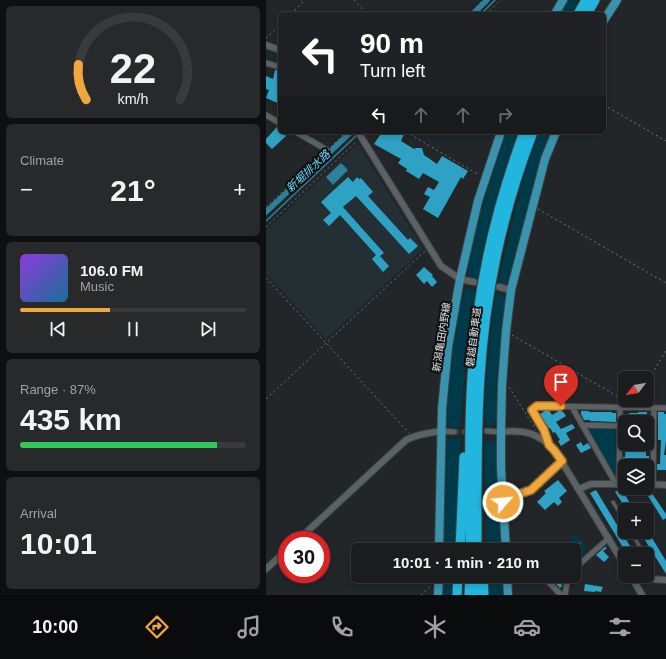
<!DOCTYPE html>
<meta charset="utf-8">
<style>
:root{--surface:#1a1c1e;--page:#27292b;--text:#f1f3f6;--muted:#9fa1a4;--line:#383a3c;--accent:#efa73e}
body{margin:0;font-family:Arial,"Noto Sans JP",sans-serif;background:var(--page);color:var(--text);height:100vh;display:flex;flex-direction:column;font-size:15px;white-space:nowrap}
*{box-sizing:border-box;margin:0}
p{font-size:13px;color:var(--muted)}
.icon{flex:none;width:22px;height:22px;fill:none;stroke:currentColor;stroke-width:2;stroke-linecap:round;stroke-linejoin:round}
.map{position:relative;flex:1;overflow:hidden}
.side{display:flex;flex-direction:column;gap:6px;padding:6px;background:#0e0f10;width:266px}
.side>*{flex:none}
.hud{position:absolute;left:12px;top:12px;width:328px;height:122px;border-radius:6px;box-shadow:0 2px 6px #0003,0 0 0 1px var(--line);background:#202124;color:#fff;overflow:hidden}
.needle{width:26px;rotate:239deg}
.controls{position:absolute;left:352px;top:371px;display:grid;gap:8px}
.controls a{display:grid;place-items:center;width:36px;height:36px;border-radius:6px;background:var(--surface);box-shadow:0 2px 6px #0003,0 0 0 1px var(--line);font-size:20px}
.speed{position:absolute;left:12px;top:531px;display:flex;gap:8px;font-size:20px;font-weight:700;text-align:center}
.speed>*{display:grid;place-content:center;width:52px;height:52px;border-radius:50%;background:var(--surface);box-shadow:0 2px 6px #0003,0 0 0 1px var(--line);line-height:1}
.speed .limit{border:6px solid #d22;background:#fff;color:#111}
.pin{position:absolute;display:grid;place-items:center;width:34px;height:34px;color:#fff;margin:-41px -17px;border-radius:50% 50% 50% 0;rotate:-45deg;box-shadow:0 0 4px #0007}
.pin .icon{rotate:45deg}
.me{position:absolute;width:44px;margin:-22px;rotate:63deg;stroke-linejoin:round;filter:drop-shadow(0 0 3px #0008)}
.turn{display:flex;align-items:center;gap:14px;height:84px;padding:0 16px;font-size:18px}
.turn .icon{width:52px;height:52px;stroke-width:2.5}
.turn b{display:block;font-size:28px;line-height:34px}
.lanes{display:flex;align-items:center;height:38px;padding:0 16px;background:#0003;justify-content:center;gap:20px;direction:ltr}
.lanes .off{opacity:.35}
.big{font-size:30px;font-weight:700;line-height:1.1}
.side .widget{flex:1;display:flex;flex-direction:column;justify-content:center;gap:6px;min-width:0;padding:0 14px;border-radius:6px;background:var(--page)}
.side .dial{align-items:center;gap:0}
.dial svg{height:104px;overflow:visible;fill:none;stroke:var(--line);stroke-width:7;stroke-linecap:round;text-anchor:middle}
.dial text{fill:var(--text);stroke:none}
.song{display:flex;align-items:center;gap:12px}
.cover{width:48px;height:48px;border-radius:6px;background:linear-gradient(135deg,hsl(270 70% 55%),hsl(200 70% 35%))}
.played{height:4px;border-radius:2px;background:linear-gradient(90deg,var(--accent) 40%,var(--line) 40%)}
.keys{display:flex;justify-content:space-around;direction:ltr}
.heat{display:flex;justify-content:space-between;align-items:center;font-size:22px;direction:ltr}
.charge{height:6px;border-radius:3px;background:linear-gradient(90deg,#34c759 87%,var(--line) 0)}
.trip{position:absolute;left:85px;top:543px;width:230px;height:40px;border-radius:6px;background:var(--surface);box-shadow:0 2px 6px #0003,0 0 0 1px var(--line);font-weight:700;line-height:40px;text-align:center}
.tabs{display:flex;height:64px;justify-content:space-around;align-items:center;background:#0a0b0c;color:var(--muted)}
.tabs .icon{width:28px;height:28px}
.tabs .active{color:var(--accent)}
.tabs b{font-size:18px;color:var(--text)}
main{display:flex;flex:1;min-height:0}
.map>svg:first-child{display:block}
.built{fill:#232f33}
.green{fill:#003948}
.water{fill:#2c819b}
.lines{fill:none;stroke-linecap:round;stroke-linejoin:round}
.stream{stroke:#2c819b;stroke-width:1.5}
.canal{stroke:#2c819b;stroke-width:5.5}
.building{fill:#2ea2c4}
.minor-tunnel{stroke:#3f4344;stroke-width:5;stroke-dasharray:5 2.5;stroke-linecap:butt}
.service-casing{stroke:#3f4244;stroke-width:4.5}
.minor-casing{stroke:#3f4244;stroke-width:7}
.tertiary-casing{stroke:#3f4244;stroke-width:8}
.primary-casing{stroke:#3f4244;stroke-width:10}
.motorway-casing{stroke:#3f4244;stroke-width:11}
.path{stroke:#707475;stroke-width:1;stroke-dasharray:2 3;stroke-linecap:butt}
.service{stroke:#5c6163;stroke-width:2.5}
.minor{stroke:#5c6163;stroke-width:5}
.tertiary{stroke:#5c6163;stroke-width:6}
.primary{stroke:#3993ac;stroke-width:8}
.motorway{stroke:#22b5dd;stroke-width:9}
.route-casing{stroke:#9b6d28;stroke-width:10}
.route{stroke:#efa73e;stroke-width:7}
.labels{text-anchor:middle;stroke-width:4;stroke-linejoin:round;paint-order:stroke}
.street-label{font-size:10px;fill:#e2e5e6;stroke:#0d0f10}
.water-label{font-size:11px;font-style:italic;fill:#6cdafe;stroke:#0d0f10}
</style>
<main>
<section class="side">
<div class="widget dial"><svg viewBox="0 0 100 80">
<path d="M14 69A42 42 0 1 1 86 69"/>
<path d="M14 69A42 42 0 0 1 8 42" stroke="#efa73e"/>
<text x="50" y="56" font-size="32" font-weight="700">22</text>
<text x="50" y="72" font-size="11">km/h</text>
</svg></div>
<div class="widget"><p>Climate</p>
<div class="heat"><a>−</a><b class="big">21°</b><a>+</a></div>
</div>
<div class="widget">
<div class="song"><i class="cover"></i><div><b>106.0 FM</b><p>Music</p></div></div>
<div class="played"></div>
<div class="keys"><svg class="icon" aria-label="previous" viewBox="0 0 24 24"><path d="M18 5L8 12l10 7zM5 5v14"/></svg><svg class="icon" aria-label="pause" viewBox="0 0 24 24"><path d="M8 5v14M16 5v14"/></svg><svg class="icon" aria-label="next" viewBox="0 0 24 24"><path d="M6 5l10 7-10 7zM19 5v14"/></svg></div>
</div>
<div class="widget"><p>Range · 87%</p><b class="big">435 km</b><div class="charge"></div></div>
<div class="widget"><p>Arrival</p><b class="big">10:01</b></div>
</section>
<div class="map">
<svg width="400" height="595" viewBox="0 0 400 595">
<rect width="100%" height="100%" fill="#222628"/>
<path class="built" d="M92,144L157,249L60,339L0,273V231Z"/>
<path class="green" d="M302,0H311L310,8L307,14H294Z
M240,132H253C235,180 223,229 213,279C209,278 204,279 202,275C197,263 234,150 240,132Z
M273,132H286C272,170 261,209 251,248C248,260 247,272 244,284L237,286L232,284L251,201L253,202L254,197L252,196L261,164Z
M207,288L211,300L199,367L195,424L188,430L180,423C181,380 187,337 196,295L200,289Z
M230,293L238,295L241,302L231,419L226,427L222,428C216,414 219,398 220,382C222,352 225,323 230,293Z
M321,428H350L352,431L351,474H348Z
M195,438L190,550H176L179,451L181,439Z
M218,441H232L235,550H221Z
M308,534L319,545L320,555L308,566V550H296Z
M176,576H188L187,595H175Z
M222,576H236L237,595H223Z"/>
<path class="water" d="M75,163L82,170L67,185L60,177Z"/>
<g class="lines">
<path class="stream" d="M215,14L229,0
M0,221L91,135"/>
<path class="canal" d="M207,14L221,0
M0,212L85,132"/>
</g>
<path class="building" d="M9,70L14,71V104L0,98L3,90L0,89V76L7,79Z
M11,127L14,132H16L20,136L6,149L0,143V139Z
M116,132H135L138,134L135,141L148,149L150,148H156L158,155L171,164L176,156L202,171L197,179L195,177L172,218L157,209L164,197L158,194L162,187L168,190L173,182L157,173L153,179L140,171L141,169L132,163L135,159L108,144Z
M82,177L87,182L91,177L93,179L95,178L107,192L102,196L142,240L144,238L152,246L143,254L90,196L77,207L118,253L114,256L123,266L117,272L106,259L110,255L74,215L63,226L57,220L65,213L55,202Z
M158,267L167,275L166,276L171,282L166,287L161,281L158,284L150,275Z
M280,410H283L286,415L294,410L298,413L300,416L290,422L295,429L306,424L309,428L300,433L304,440L295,446L292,441L294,440L289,432L287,433L284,428H283L274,414Z
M315,411H323V412H346V413H350V422L324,421V420H318L315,414Z
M372,412H381V420H376V421H360V415H363V413H372Z
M392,412H398V414H400V441L398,455H400V470H391V464H394L395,440H392Z
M315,442L317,446L322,443L325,448L315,453L310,445Z
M360,444H380V456H383V461H378V466H357V457H359Z
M292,480L301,491L293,498L296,502L292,506L288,502L279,510L271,502L280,493L278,491Z
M355,488L368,510H361L349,492Z
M383,489L400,514V518L397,520L379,491Z
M330,490L356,533L369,554H361L324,493Z
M383,533L400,561V574L377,537Z
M339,547L341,548L337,551L343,557L338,562L330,555Z
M283,576H296L298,578L295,583L296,586L294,588Z
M319,584L337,587L335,592L329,591V592L318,591Z"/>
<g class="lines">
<path class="minor-tunnel" d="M188,432L221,431"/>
<g class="service-casing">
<path id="service" d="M347,502L359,522
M365,532L378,554
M381,558L385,564V579"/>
</g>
<g class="minor-casing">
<path id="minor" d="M0,63L14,67
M0,115L14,123
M30,132L61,150
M306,407L350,484
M316,425L354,426
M176,431L188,432
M221,431L235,432
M283,445L278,430L266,410L271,406L400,408
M353,484L354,408
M387,485L388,408
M237,502L247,496L265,490L295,461
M240,544L245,545L253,550
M308,569L343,538
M277,576L295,595
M299,595L302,576"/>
</g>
<g class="tertiary-casing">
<path id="tertiary" d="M0,45L14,50
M92,132L175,266L194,279L208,282
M233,287L245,290
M235,432C258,429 271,433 288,449L359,566
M381,484L400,485
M313,489L325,484H359
M32,540L140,440C151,434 163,433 176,431
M0,569L21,550
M365,576L376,595
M366,578L400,580"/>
</g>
<g class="primary-casing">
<path id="primary" d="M289,14L297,0
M338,20L351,0
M173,550L176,409L182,347L194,279L212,201L235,132
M240,550L235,468V432L236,385L240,331L245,290L279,159L290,132
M241,576L242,595
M172,595L173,576"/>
</g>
<g class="motorway-casing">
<path id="motorway" d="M312,14L320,0
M321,14L329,0
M194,550L198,457
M204,550C204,492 202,435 206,377C210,294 229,210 258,132
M211,550C211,492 210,435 214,377C219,294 237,210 267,132
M217,576L218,595
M191,595L192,576
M203,595L204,576
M211,595V576"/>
</g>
<path class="path" d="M88,0L101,14
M25,14L39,0
M203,14L217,0
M220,14L235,0
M0,38L14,25
M338,105L400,141
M140,132L213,175
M65,147L80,132
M0,207L57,154
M272,209L400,283
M0,227L90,142
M0,278L143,433
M246,335L361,402
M381,383L400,350
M243,387L270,430
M0,399L159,251
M369,403L371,400
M308,552L315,542
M155,595L165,586"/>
<use href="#service" class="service"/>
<use href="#minor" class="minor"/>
<use href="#tertiary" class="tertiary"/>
<use href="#primary" class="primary"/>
<use href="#motorway" class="motorway"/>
</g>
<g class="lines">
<g class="route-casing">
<path id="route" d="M237,502L247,496L265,490L296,461L288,450L283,445L278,430L266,410L271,406H295"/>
</g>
<use href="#route" class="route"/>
</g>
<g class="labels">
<g class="street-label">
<text transform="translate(175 337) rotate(-81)" y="4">新潟亀田内野線</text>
<text transform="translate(207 337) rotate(-83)" y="4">磐越自動車道</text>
</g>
<g class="water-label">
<text transform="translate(42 171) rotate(-43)" y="4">新堀排水路</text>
</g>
</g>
</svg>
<div class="controls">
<a><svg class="needle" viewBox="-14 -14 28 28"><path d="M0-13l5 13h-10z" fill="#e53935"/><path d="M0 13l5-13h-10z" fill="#9fa1a4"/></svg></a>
<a><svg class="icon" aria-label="search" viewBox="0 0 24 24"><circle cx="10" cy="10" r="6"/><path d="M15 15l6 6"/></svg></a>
<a><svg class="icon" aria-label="layers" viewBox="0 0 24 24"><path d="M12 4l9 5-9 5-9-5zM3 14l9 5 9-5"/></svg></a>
<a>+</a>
<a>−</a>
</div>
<div class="speed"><div class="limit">30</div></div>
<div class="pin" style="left:295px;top:406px;background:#d93025"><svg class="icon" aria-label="arrive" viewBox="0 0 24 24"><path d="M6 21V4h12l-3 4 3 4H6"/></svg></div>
<svg class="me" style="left:237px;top:502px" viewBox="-20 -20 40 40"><circle r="17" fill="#efa73e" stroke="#fff" stroke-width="3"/><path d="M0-11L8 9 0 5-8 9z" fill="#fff"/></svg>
<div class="trip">10:01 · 1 min · 210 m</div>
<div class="hud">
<div class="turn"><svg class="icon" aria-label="left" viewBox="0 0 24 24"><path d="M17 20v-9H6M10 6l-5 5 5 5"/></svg><div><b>90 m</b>Turn left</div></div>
<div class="lanes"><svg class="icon" aria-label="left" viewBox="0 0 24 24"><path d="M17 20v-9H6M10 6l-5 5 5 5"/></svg><svg class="icon off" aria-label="ahead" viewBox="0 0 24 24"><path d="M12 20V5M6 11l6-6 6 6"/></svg><svg class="icon off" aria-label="ahead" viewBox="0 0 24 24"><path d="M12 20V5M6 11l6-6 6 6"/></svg><svg class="icon off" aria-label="right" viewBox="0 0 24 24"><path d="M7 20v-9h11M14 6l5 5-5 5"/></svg></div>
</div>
</div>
</main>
<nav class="tabs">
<b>10:00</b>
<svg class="icon active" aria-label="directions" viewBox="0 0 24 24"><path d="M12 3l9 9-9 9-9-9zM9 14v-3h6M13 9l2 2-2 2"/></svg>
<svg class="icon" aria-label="music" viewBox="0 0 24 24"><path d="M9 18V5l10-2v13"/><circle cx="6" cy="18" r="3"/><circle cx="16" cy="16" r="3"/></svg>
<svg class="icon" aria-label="phone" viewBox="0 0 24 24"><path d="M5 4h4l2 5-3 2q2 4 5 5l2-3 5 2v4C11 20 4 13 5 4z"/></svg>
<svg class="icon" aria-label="climate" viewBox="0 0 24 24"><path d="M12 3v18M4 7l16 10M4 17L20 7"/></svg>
<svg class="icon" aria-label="car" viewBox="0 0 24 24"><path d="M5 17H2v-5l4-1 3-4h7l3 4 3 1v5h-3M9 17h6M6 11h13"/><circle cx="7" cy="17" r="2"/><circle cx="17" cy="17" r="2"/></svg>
<svg class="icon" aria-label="filters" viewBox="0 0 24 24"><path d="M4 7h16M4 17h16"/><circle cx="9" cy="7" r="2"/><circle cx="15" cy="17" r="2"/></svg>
</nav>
